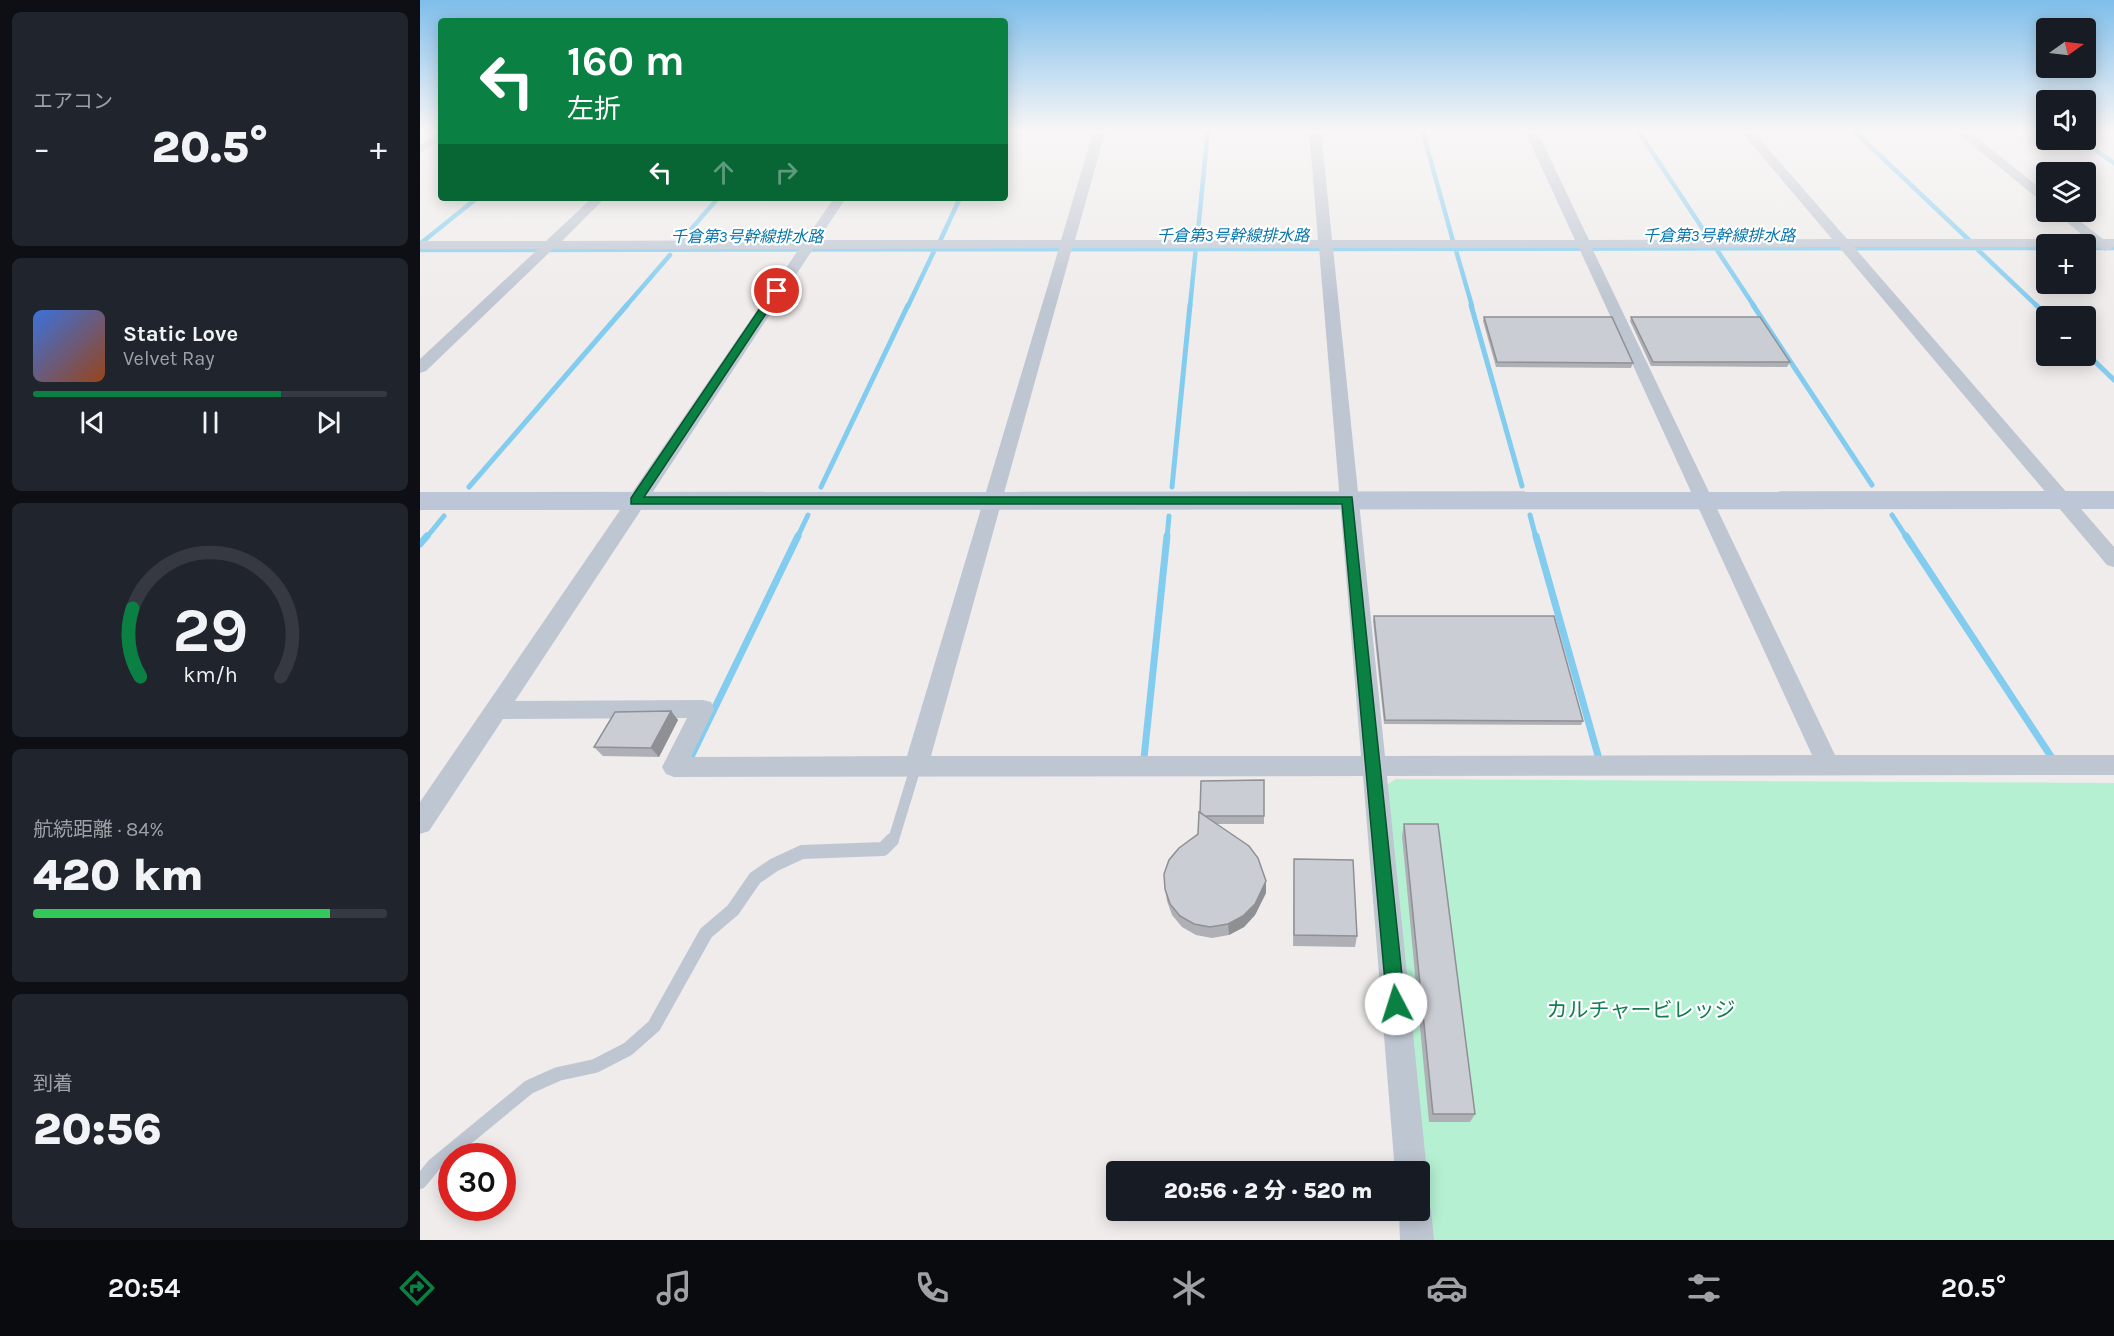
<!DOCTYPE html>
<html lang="ja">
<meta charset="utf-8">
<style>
:root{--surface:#171b24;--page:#20242c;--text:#f1f3f6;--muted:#9ea1a6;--line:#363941;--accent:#0b8043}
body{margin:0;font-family:Karla,"Noto Sans JP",sans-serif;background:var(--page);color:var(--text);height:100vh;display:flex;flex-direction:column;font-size:22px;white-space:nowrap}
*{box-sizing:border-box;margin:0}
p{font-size:20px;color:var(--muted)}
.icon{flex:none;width:33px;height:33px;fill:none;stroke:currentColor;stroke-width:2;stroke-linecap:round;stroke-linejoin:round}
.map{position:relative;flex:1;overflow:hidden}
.details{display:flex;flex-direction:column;gap:12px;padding:12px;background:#0d0f14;width:420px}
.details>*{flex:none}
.guide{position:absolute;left:18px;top:18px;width:570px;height:183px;border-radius:6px;box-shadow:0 3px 15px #0003;background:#0b8043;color:#fff;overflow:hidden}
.needle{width:39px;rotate:76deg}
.controls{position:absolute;left:1616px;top:18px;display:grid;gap:12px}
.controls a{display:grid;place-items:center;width:60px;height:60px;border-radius:6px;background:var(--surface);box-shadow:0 3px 15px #0003;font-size:30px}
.speed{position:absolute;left:18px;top:1143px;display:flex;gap:12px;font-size:30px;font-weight:700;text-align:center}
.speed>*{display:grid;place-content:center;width:78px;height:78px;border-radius:50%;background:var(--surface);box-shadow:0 3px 15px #0003;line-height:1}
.speed .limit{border:9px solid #d22;background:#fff;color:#111}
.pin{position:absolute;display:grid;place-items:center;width:51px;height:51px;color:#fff;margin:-26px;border:3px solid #fff;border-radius:50%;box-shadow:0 2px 6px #0007}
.me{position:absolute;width:66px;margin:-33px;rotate:355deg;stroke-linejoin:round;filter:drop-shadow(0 0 4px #0008)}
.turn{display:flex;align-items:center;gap:21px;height:126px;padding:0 30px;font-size:27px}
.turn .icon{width:78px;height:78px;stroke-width:2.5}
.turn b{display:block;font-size:42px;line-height:51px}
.lanes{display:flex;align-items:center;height:57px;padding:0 30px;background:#0003;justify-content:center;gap:30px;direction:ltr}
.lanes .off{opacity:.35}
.big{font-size:45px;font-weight:800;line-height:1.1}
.details .tile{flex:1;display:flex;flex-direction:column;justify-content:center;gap:9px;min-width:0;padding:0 21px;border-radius:9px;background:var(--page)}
.details .dial{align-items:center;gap:0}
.dial svg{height:156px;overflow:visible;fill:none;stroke:var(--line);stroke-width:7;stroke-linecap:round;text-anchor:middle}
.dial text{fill:var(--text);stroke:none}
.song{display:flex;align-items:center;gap:18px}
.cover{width:72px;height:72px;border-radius:9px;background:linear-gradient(135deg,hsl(220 70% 55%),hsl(20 70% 35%))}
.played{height:6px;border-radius:3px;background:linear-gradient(90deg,var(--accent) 70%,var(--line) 70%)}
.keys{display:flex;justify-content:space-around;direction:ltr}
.heat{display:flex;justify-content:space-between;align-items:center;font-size:33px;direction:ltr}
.charge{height:9px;border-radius:4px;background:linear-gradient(90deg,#34c759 84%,var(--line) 0)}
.trip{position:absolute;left:686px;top:1161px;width:324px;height:60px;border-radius:6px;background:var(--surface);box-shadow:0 3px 15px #0003;font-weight:800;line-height:60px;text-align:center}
.menu{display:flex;height:96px;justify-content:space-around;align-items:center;background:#090b0e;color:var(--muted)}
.menu .icon{width:42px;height:42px}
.menu .on{color:var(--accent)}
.menu b{font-size:27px;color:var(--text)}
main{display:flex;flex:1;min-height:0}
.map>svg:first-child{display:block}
.green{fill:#b6f0d3}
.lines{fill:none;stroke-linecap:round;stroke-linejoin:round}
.stream-far2{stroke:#82ccef;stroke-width:4.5}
.stream-far1{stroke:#82ccef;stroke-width:5}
.stream{stroke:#82ccef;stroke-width:7}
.lane-far1{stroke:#bec6d2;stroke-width:11}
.lane{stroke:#bec6d2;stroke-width:14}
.street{fill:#bec6d2;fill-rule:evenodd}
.secondary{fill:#bdc6d6;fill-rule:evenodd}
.wall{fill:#afb0b6}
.shaded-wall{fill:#8e9094}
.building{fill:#cbcdd4;stroke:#8e9094;stroke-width:1.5}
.route{fill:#0b8043;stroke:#07532c;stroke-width:1.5}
.labels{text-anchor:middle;stroke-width:4.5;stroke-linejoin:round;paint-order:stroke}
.far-water-label{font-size:16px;font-style:italic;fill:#0776aa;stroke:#fff}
.near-park-label{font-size:21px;fill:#137d53;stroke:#fff}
</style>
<main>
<section class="details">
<div class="tile"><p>エアコン</p>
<div class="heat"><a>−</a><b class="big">20.5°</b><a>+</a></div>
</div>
<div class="tile">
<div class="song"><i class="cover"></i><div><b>Static Love</b><p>Velvet Ray</p></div></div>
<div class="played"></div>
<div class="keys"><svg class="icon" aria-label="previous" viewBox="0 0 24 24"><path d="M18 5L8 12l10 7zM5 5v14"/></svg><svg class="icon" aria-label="pause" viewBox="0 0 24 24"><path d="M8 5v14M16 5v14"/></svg><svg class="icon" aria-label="next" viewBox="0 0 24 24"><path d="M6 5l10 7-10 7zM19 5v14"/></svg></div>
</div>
<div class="tile dial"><svg viewBox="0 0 100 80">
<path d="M14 69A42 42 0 1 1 86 69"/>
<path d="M14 69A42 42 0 0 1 10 34" stroke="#0b8043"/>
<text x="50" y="56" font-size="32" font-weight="700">29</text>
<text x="50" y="72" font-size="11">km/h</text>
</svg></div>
<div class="tile"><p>航続距離 · 84%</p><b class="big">420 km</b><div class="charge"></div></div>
<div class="tile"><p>到着</p><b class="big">20:56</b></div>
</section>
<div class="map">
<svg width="1694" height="1240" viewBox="0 0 1694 1240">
<rect width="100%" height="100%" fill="#efeceb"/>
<path class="green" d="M976,779L1694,783V1240H1013L966,785Z"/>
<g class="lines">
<path class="stream-far2" d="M1002,129L1033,241
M1217,129L1290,240
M1432,129L1549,240
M1661,140L1694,163
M520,241L540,198
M777,241L788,129
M260,242L298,198
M1,243L57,198
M1035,247L1052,306
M1295,247L1334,306
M1556,248L1617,306
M1665,248H1694
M0,250L1626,248
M206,306L250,255
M488,306L516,247
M770,306L776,247"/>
<path class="stream-far1" d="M1051,305L1102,486
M1333,305L1452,485
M1616,305L1628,316
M1665,352L1694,380
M49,487L207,305
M401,487L488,305
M752,487L770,305
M1110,515L1116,538
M1472,515L1487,538
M6,538L24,516
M377,538L388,515
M747,538L749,516"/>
<path class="stream" d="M1116,536L1179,759
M1486,536L1634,761
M0,544L7,536
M724,758L747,536
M270,759L378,536"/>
<path class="lane-far1" d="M470,842L474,838L496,766"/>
<path class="lane" d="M0,1182L14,1165L109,1087L138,1074L175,1066L208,1049L234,1026L286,933L313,910L335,878L354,865L382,852L463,849L472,840"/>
<path class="street" d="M674,129H686L655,240H898L889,129H901L912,240H1155L1104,129H1116L1169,240L1412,239L1319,129H1331L1427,239H1667L1635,212H1648L1683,239H1694V247L1685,251L1677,247H1665V244H1626V247H1434L1694,547V567L1687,565L1419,247L1172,248L1415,755H1694V775L967,776L1007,1172L1002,1183L999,1185V1172H975L943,776L254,777L246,774L242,767L267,718L83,719L9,831L0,834V802L379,249H133L6,371L0,373V359L118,249H0V241H126L172,198H185L142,241L385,240L414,198H426L398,240H641ZM639,248L487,756L271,757L294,709L291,702L283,700L95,701L393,249ZM652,248H899L941,756H511ZM913,248H1159L1392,755L965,756Z
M1533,129H1546L1626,193V203L1622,202Z
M21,132V140L0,153V145Z
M999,1195L1007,1198L1011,1210L1014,1240H980L979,1210H999Z"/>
<path class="secondary" d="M1694,491V509L0,510V492Z"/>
</g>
<path class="wall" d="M1064,317L1213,363L1211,368L1076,367L1063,321Z
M1211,317L1370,362L1367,367L1231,366L1210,321Z
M954,616L1163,721L1161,725L964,724L953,621Z
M251,711L258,720L239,757L183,756L174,747Z
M844,780V824H797L846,881V893L835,915L824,927L809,935L792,938L776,935L762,927L752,915L747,901L745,889L778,834L779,812Z
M984,824L1055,1114L1050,1122H1009L982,836Z
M874,859L937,936L935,947L873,946Z"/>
<path class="shaded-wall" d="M251,711L258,720L239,757L231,748Z
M846,881V893L835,915L824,927L809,935L808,924Z"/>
<path class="building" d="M1064,317H1192L1213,363L1077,362Z
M1211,317H1340L1370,362H1233Z
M954,616H1134L1163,721L965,720Z
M251,711L231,748L174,747L195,712Z
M844,780V816H785L780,812L781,781Z
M779,812L829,846L838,858L846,881L835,904L823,916L808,924L790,927L774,924L760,916L750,904L745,889L744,874L749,860L759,848L778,834Z
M984,824H1018L1055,1114H1013Z
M874,859L933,860L937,936L874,935Z"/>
<linearGradient id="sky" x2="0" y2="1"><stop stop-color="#7fbeeb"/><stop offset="0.43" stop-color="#f8f6f6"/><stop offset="1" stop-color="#f8f6f6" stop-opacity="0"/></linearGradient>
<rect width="1694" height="303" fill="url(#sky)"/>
<path class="route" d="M357,288L361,291L224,497H932L985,1004L983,1011L976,1014L969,1011L967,1004L922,504H211V498L353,289Z"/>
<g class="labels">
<g class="far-water-label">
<text x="813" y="241">千倉第3号幹線排水路</text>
<text x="1299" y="241">千倉第3号幹線排水路</text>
<text x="327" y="242">千倉第3号幹線排水路</text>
</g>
<g class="near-park-label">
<text x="1221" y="1017">カルチャービレッジ</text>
</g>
</g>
</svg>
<div class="controls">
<a><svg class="needle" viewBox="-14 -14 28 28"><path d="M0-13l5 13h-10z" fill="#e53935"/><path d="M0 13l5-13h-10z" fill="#9ea1a6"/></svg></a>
<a><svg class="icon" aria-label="sound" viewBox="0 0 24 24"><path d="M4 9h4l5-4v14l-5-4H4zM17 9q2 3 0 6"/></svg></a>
<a><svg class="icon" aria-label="layers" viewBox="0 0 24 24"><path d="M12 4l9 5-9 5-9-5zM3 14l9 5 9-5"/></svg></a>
<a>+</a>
<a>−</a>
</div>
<div class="speed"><div class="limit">30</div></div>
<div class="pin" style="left:357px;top:291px;background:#d93025"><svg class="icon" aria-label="arrive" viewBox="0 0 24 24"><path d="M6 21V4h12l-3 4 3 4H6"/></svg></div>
<svg class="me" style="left:976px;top:1004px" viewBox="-20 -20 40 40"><circle r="19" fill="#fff"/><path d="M0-13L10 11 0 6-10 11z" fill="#0b8043"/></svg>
<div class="trip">20:56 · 2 分 · 520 m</div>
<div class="guide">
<div class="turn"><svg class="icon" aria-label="left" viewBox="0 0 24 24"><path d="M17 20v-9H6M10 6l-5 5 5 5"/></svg><div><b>160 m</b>左折</div></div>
<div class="lanes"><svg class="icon" aria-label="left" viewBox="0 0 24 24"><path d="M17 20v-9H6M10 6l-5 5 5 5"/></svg><svg class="icon off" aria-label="ahead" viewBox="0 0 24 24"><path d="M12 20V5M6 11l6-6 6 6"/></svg><svg class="icon off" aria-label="right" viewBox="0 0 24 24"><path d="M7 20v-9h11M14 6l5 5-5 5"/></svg></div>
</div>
</div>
</main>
<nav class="menu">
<b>20:54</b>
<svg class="icon on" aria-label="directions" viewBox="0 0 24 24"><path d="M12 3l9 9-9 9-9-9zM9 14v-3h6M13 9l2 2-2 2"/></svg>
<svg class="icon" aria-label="music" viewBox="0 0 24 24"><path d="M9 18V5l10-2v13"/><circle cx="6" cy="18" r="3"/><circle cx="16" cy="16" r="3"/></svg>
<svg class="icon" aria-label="phone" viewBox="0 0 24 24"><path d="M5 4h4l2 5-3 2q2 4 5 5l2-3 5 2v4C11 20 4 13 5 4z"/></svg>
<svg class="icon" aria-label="climate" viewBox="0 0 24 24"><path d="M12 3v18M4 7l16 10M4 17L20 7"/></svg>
<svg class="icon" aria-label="car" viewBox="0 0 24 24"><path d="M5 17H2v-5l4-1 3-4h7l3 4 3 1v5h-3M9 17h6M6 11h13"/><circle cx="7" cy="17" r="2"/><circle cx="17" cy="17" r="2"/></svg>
<svg class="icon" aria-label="filters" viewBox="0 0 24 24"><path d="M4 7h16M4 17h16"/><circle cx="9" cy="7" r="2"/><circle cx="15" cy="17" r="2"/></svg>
<b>20.5°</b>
</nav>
